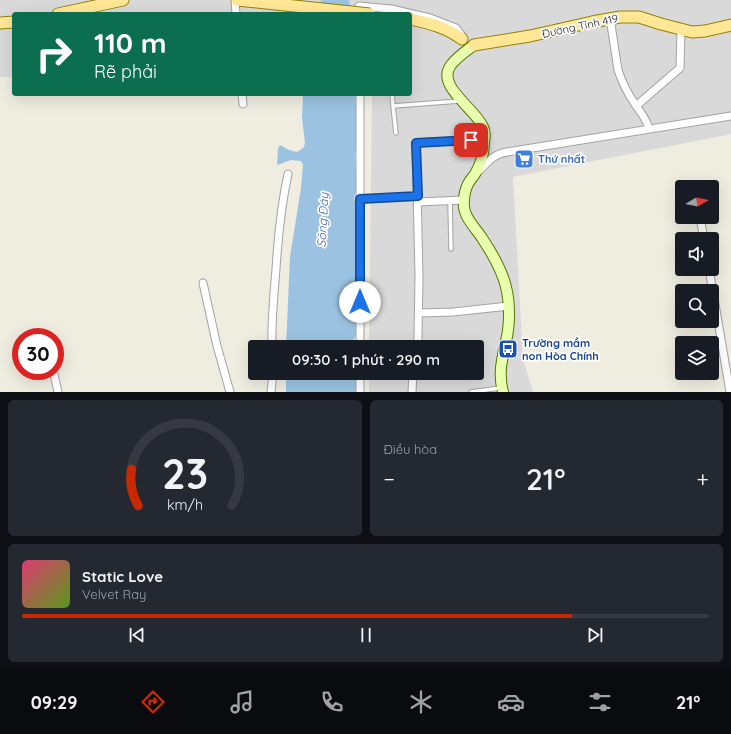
<!DOCTYPE html>
<html lang="vi">
<meta charset="utf-8">
<style>
:root{--surface:#171b24;--page:#242831;--text:#f1f3f6;--muted:#9ea1a6;--line:#363941;--accent:#c82900}
body{margin:0;font-family:Quicksand,sans-serif;background:var(--page);color:var(--text);height:100vh;display:flex;flex-direction:column;font-size:15px;white-space:nowrap}
*{box-sizing:border-box;margin:0}
p{font-size:13px;color:var(--muted)}
.icon{flex:none;width:22px;height:22px;fill:none;stroke:currentColor;stroke-width:2;stroke-linecap:round;stroke-linejoin:round}
.map{position:relative;height:392px;overflow:hidden}
.sheet{display:flex;flex-direction:column;gap:8px;padding:8px;background:#0d0f14;flex:1}
.sheet>*{flex:none}
.guide{position:absolute;left:12px;top:12px;width:400px;height:84px;border-radius:4px;box-shadow:0 4px 16px #0002;background:#0b6e4f;color:#fff;overflow:hidden}
.needle{width:26px;rotate:80deg}
.tools{position:absolute;left:675px;top:180px;display:grid;gap:8px}
.tools a{display:grid;place-items:center;width:44px;height:44px;border-radius:4px;background:var(--surface);box-shadow:0 4px 16px #0002;font-size:20px}
.speed{position:absolute;left:12px;top:328px;display:flex;gap:8px;font-size:20px;font-weight:700;text-align:center}
.speed>*{display:grid;place-content:center;width:52px;height:52px;border-radius:50%;background:var(--surface);box-shadow:0 4px 16px #0002;line-height:1}
.speed .limit{border:6px solid #d22;background:#fff;color:#111}
.pin{position:absolute;display:grid;place-items:center;width:34px;height:34px;color:#fff;margin:-17px;border-radius:8px;box-shadow:0 2px 6px #0006}
.me{position:absolute;width:44px;margin:-22px;rotate:0deg;stroke-linejoin:round;filter:drop-shadow(0 0 3px #0008)}
.turn{display:flex;align-items:center;gap:14px;height:84px;padding:0 16px;font-size:18px}
.turn .icon{width:52px;height:52px;stroke-width:2.5}
.turn b{display:block;font-size:28px;line-height:34px}
.big{font-size:30px;font-weight:600;line-height:1.1}
.sheet .widget{flex:1;display:flex;flex-direction:column;justify-content:center;gap:6px;min-width:0;padding:0 14px;border-radius:6px;background:var(--page)}
.sheet .dial{align-items:center;gap:0}
.dial svg{height:104px;overflow:visible;fill:none;stroke:var(--line);stroke-width:7;stroke-linecap:round;text-anchor:middle}
.dial text{fill:var(--text);stroke:none}
.song{display:flex;align-items:center;gap:12px}
.cover{width:48px;height:48px;border-radius:6px;background:linear-gradient(135deg,hsl(340 70% 55%),hsl(90 70% 35%))}
.played{height:4px;border-radius:2px;background:linear-gradient(90deg,var(--accent) 80%,var(--line) 80%)}
.keys{display:flex;justify-content:space-around;direction:ltr}
.heat{display:flex;justify-content:space-between;align-items:center;font-size:22px;direction:ltr}
.sheet .tiles{flex:1;display:grid;gap:8px;grid-template-columns:1fr 1fr}
.widget:last-child{grid-column:span 2}
.trip{position:absolute;left:248px;top:340px;width:236px;height:40px;border-radius:4px;background:var(--surface);box-shadow:0 4px 16px #0002;font-weight:600;line-height:40px;text-align:center}
.menu{display:flex;height:64px;justify-content:space-around;align-items:center;background:#090b0e;color:var(--muted)}
.menu .icon{width:28px;height:28px}
.menu .active{color:var(--accent)}
.menu b{font-size:18px;color:var(--text)}
.map>svg:first-child{display:block}
.residential{fill:#dad9d9}
.water{fill:#9bc3e1}
.lines{fill:none;stroke-linecap:round;stroke-linejoin:round}
.lane-casing{stroke:#a3a3a3;stroke-width:5.5}
.street-casing{stroke:#a3a3a3;stroke-width:9}
.secondary-casing{stroke:#517600;stroke-width:12}
.primary-casing{stroke:#948100;stroke-width:13}
.lane{stroke:#fff;stroke-width:3.5}
.street{stroke:#fff;stroke-width:7}
.secondary{stroke:#eaffae;stroke-width:10}
.primary{stroke:#ffe795;stroke-width:11}
.primary-bridge-casing{stroke:#948100;stroke-width:13;stroke-linecap:butt}
.primary-bridge{stroke:#ffe795;stroke-width:11}
.route-casing{stroke:#114b97;stroke-width:10}
.route{stroke:#1a73e8;stroke-width:7}
.labels{text-anchor:middle;stroke-width:3.5;stroke-linejoin:round;paint-order:stroke}
.street-label{font-size:11px;fill:#1c1c1c;stroke:#fff}
.shop-label{font-size:11px;font-weight:bold;fill:#366cbe;stroke:#fff;text-anchor:start}
.transit-label{font-size:11px;font-weight:bold;fill:#164399;stroke:#fff;text-anchor:start}
.water-label{font-size:12px;font-style:italic;fill:#4062b4;stroke:#fff}
</style>
<div class="map">
<svg width="731" height="392" viewBox="0 0 731 392">
<rect width="100%" height="100%" fill="#efede0"/>
<path class="residential" d="M0,0H731V134L513,177L523,359L533,392H369V373H477V347H369L372,94H410V14H14V77H0Z"/>
<path class="water" d="M321,0H349L351,14H318Z
M303,94H355L359,141L355,154L357,187L354,199L358,210V331L353,341L354,347H286L290,257L301,188L303,165L301,161L291,160L277,165L278,149L280,145L289,150L297,152L302,149L304,147L305,143L302,118Z
M286,373H361L357,392H286Z"/>
<g class="lines">
<g class="lane-casing">
<path id="lane" d="M392,94L393,106L396,133
M393,106L459,101
M360,199L417,196
M450,201L451,249
M471,392L500,388"/>
</g>
<g class="street-casing">
<path id="street" d="M235,0L236,14
M359,14V6L391,9L430,18L456,28L462,36
M610,18L618,70C622,82 628,94 635,104C640,112 647,119 649,129
M242,94L243,104
M360,94V347
M636,106L680,68L681,30
M479,171C489,161 492,155 507,152L731,116
M418,202L464,200
M701,223L704,239
M709,269L730,392
M203,283L217,346L230,392
M419,313L453,312L509,306
M272,347C271,321 274,295 276,269C278,237 281,206 288,174
M417,347L418,338L419,276L416,143L484,139
M54,374L58,392
M271,392L273,373
M360,392V373
M412,392L413,373"/>
</g>
<g class="secondary-casing">
<path id="secondary" d="M474,45C466,51 457,57 451,65C435,86 476,109 483,127C485,131 485,137 484,142C484,153 481,164 475,174C473,177 470,180 468,184C466,188 464,196 464,201C462,216 475,227 482,238C492,253 502,270 506,287C510,303 510,325 506,341C502,359 498,374 503,392"/>
</g>
<g class="primary-casing">
<path id="primary" d="M237,0L285,5
M58,14L123,0
M410,19C429,23 446,27 462,39
M0,23L14,22
M474,45L530,36L592,22L620,17H639L661,24L692,32L705,31L731,25"/>
</g>
<use href="#lane" class="lane"/>
<use href="#street" class="street"/>
<use href="#secondary" class="secondary"/>
<use href="#primary" class="primary"/>
<g class="primary-bridge-casing">
<path id="primary-bridge" d="M285,5L370,14"/>
</g>
<use href="#primary-bridge" class="primary-bridge"/>
</g>
<g class="lines">
<g class="route-casing">
<path id="route" d="M360,302V199L418,196L416,143L471,140"/>
</g>
<use href="#route" class="route"/>
</g>
<defs>
<g id="supermarket-square" transform="scale(1)"><rect x="-9" y="-9" width="18" height="18" rx="4" fill="#3f7fe0" stroke="#fff"/><path d="M-6-5.5h2.5l.6 2H6L4.5 2H-2.5L-4.4-4H-6ZM-1.5 3.2a1.3 1.3 0 1 0 .1 0ZM3 3.2a1.3 1.3 0 1 0 .1 0Z" fill="#fff"/></g>
<g id="bus-square" transform="scale(1)"><rect x="-9" y="-9" width="18" height="18" rx="4" fill="#1a4fb4" stroke="#fff"/><path d="M-5-6H5V4H4V6H2V4H-2V6H-4V4H-5ZM-3.5-4V0h7V-4ZM-3.5 1.2v1.5H-2V1.2ZM2 1.2v1.5H3.5V1.2Z" fill="#fff"/></g>
</defs>
<g fill-rule="evenodd">
<use href="#supermarket-square" x="524" y="159"/>
<use href="#bus-square" x="508" y="349"/>
</g>
<g class="labels">
<g class="street-label">
<text transform="translate(580 26) rotate(-12)" y="4">Đường Tỉnh 419</text>
</g>
<g class="shop-label">
<text x="538" y="163">Thứ nhất</text>
</g>
<g class="transit-label">
<text x="522" y="347">Trường mầm<tspan x="522" dy="13">non Hòa Chính</tspan></text>
</g>
<g class="water-label">
<text transform="translate(323 220) rotate(-87)" y="4">Sông Đáy</text>
</g>
</g>
</svg>
<div class="tools">
<a><svg class="needle" viewBox="-14 -14 28 28"><path d="M0-13l5 13h-10z" fill="#e53935"/><path d="M0 13l5-13h-10z" fill="#9ea1a6"/></svg></a>
<a><svg class="icon" aria-label="sound" viewBox="0 0 24 24"><path d="M4 9h4l5-4v14l-5-4H4zM17 9q2 3 0 6"/></svg></a>
<a><svg class="icon" aria-label="search" viewBox="0 0 24 24"><circle cx="10" cy="10" r="6"/><path d="M15 15l6 6"/></svg></a>
<a><svg class="icon" aria-label="layers" viewBox="0 0 24 24"><path d="M12 4l9 5-9 5-9-5zM3 14l9 5 9-5"/></svg></a>
</div>
<div class="speed"><div class="limit">30</div></div>
<div class="pin" style="left:471px;top:140px;background:#d93025"><svg class="icon" aria-label="arrive" viewBox="0 0 24 24"><path d="M6 21V4h12l-3 4 3 4H6"/></svg></div>
<svg class="me" style="left:360px;top:302px" viewBox="-20 -20 40 40"><circle r="19" fill="#fff"/><path d="M0-13L10 11 0 6-10 11z" fill="#1a73e8"/></svg>
<div class="trip">09:30 · 1 phút · 290 m</div>
<div class="guide">
<div class="turn"><svg class="icon" aria-label="right" viewBox="0 0 24 24"><path d="M7 20v-9h11M14 6l5 5-5 5"/></svg><div><b>110 m</b>Rẽ phải</div></div>
</div>
</div>
<section class="sheet">
<div class="tiles">
<div class="widget dial"><svg viewBox="0 0 100 80">
<path d="M14 69A42 42 0 1 1 86 69"/>
<path d="M14 69A42 42 0 0 1 9 41" stroke="#c82900"/>
<text x="50" y="56" font-size="32" font-weight="700">23</text>
<text x="50" y="72" font-size="11">km/h</text>
</svg></div>
<div class="widget"><p>Điều hòa</p>
<div class="heat"><a>−</a><b class="big">21°</b><a>+</a></div>
</div>
<div class="widget">
<div class="song"><i class="cover"></i><div><b>Static Love</b><p>Velvet Ray</p></div></div>
<div class="played"></div>
<div class="keys"><svg class="icon" aria-label="previous" viewBox="0 0 24 24"><path d="M18 5L8 12l10 7zM5 5v14"/></svg><svg class="icon" aria-label="pause" viewBox="0 0 24 24"><path d="M8 5v14M16 5v14"/></svg><svg class="icon" aria-label="next" viewBox="0 0 24 24"><path d="M6 5l10 7-10 7zM19 5v14"/></svg></div>
</div>
</div>
</section>
<nav class="menu">
<b>09:29</b>
<svg class="icon active" aria-label="directions" viewBox="0 0 24 24"><path d="M12 3l9 9-9 9-9-9zM9 14v-3h6M13 9l2 2-2 2"/></svg>
<svg class="icon" aria-label="music" viewBox="0 0 24 24"><path d="M9 18V5l10-2v13"/><circle cx="6" cy="18" r="3"/><circle cx="16" cy="16" r="3"/></svg>
<svg class="icon" aria-label="phone" viewBox="0 0 24 24"><path d="M5 4h4l2 5-3 2q2 4 5 5l2-3 5 2v4C11 20 4 13 5 4z"/></svg>
<svg class="icon" aria-label="climate" viewBox="0 0 24 24"><path d="M12 3v18M4 7l16 10M4 17L20 7"/></svg>
<svg class="icon" aria-label="car" viewBox="0 0 24 24"><path d="M5 17H2v-5l4-1 3-4h7l3 4 3 1v5h-3M9 17h6M6 11h13"/><circle cx="7" cy="17" r="2"/><circle cx="17" cy="17" r="2"/></svg>
<svg class="icon" aria-label="filters" viewBox="0 0 24 24"><path d="M4 7h16M4 17h16"/><circle cx="9" cy="7" r="2"/><circle cx="15" cy="17" r="2"/></svg>
<b>21°</b>
</nav>
